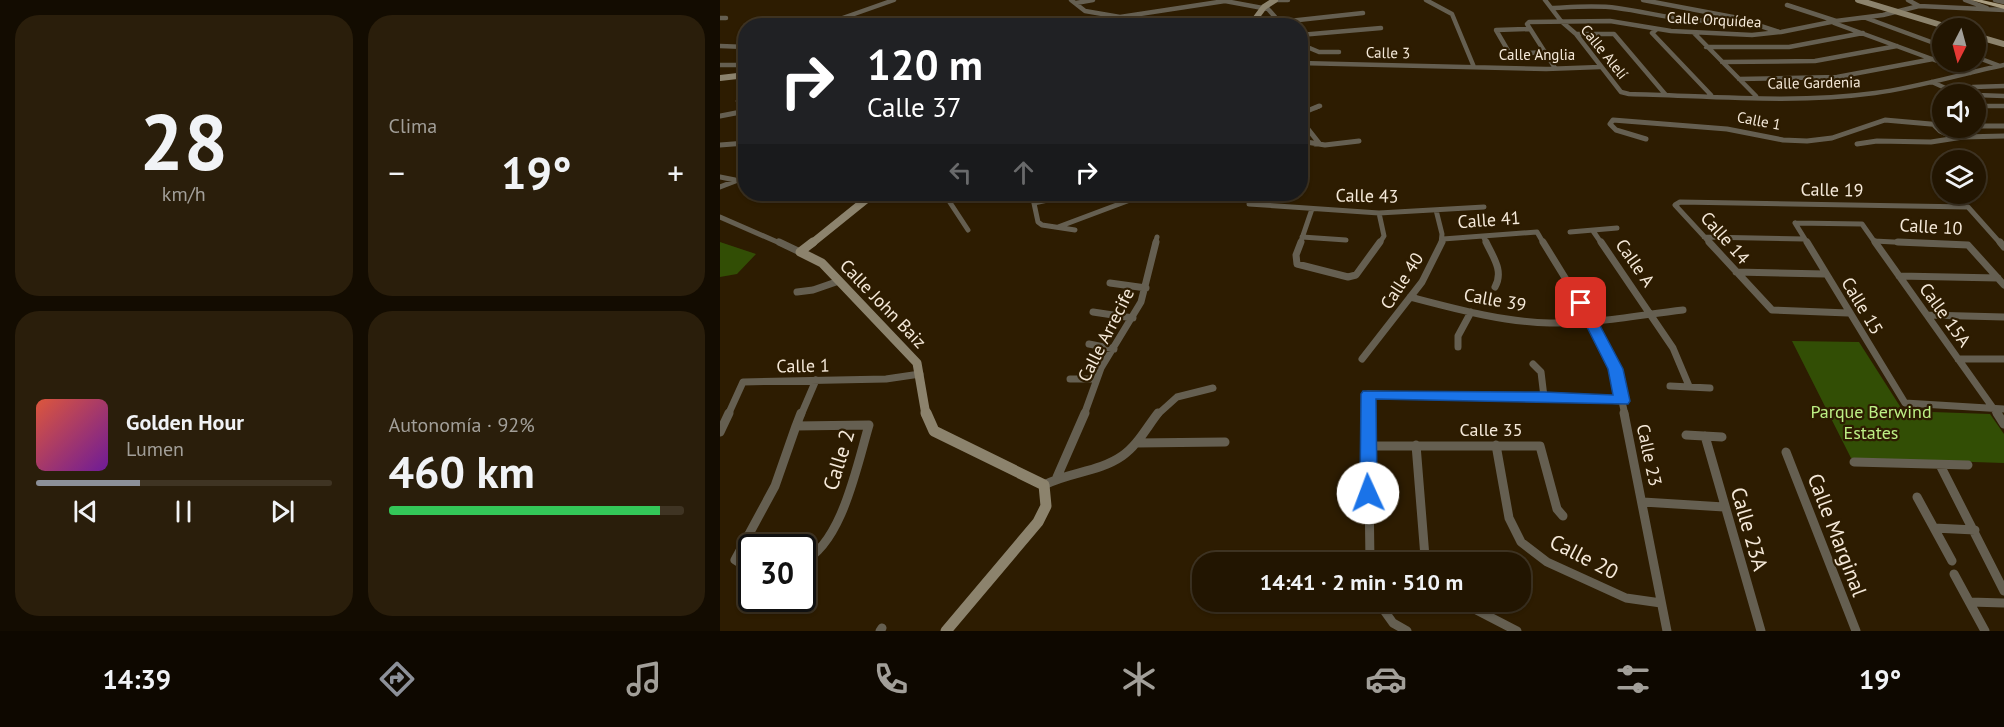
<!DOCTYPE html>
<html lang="es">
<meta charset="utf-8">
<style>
:root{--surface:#221501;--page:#2a1e0b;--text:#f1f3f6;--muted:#a29f99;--line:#3f3423;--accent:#8c9099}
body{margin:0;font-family:"PT Sans",sans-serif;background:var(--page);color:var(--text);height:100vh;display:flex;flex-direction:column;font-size:22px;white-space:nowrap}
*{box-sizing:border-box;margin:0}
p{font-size:20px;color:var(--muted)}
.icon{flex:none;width:33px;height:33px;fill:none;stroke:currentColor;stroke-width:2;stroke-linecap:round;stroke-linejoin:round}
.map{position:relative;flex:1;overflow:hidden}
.panel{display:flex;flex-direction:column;gap:15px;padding:15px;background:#130c01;width:720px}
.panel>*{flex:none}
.banner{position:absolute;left:18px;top:18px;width:570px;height:183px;border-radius:24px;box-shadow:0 2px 4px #0004,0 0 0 2px var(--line);background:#202124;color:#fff;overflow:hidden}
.needle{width:39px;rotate:186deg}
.controls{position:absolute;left:1212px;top:18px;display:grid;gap:12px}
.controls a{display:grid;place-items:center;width:54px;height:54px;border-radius:50%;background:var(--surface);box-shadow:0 2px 4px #0004,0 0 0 2px var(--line);font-size:30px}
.speed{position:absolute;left:18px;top:534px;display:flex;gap:12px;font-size:30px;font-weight:700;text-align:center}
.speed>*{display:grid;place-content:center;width:78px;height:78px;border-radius:50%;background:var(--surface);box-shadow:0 2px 4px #0004,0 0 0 2px var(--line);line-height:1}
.speed .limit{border:3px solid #111;border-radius:9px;background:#fff;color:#111}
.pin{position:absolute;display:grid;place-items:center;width:51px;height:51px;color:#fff;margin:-26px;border-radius:12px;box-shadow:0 3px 9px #0006}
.me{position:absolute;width:66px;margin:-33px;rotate:358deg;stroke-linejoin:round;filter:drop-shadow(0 0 4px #0008)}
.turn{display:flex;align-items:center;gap:21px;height:126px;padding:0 30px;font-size:27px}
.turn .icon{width:78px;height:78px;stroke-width:2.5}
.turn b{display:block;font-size:42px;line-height:51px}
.lanes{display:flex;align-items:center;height:57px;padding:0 30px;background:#0003;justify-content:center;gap:30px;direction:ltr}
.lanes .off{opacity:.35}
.big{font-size:45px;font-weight:600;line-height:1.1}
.panel .widget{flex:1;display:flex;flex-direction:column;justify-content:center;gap:9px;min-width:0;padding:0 21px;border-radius:24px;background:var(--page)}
.panel .dial{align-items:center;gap:0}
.dial b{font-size:78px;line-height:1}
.song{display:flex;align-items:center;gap:18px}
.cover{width:72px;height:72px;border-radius:9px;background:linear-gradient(135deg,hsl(10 70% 55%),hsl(280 70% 35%))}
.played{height:6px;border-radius:3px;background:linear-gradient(90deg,var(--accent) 35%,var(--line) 35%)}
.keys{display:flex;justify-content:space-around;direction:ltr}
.heat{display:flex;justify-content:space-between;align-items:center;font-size:33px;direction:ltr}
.charge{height:9px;border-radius:4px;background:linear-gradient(90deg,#34c759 92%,var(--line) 0)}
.panel .tiles{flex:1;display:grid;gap:15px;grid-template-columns:repeat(2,1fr)}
.trip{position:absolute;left:472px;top:552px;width:339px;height:60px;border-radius:24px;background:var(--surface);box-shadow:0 2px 4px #0004,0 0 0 2px var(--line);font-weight:600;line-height:60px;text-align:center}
.dock{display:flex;height:96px;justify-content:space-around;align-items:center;background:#0e0800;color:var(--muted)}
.dock .icon{width:42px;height:42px}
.dock .selected{color:var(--accent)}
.dock b{font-size:27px;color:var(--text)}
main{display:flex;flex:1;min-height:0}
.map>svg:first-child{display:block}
.green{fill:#324e05}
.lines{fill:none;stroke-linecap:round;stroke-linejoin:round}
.street-far3{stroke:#655f51;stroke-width:4.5}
.street-far2{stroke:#655f51;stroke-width:5}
.street-far1{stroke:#655f51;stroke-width:7}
.street{stroke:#655f51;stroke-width:9}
.secondary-far3{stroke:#8c836d;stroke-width:6}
.secondary-far2{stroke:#8c836d;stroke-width:8}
.secondary-far1{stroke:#8c836d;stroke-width:9}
.secondary{stroke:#8c836d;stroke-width:11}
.primary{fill:#aa9e82;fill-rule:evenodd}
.route{fill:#1a73e8;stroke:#114b97;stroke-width:1.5}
.labels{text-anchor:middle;stroke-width:4.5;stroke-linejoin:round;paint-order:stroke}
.far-street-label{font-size:15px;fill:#f5e9d9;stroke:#2d1c01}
.street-label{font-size:18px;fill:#f5e9d9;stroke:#2d1c01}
.park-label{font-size:18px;fill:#bdf085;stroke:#2d1c01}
.near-street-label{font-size:21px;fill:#f5e9d9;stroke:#2d1c01}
</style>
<main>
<section class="panel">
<div class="tiles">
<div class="widget dial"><b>28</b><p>km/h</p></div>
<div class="widget"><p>Clima</p>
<div class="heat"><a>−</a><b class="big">19°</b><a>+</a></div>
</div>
<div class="widget">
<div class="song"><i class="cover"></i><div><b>Golden Hour</b><p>Lumen</p></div></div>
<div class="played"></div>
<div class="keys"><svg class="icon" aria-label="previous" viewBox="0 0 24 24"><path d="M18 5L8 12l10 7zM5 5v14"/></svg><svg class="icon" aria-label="pause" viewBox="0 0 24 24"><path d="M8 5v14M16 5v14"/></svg><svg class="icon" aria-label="next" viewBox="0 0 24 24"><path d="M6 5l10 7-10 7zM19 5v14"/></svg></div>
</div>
<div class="widget"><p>Autonomía · 92%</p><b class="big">460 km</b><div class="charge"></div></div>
</div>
</section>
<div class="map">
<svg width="1284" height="631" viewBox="0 0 1284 631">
<rect width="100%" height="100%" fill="#2d1c01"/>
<path class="green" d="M0,242L36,254L17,274L0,277Z
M1072,341L1139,342L1183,411L1270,414L1284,434V463L1131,458Z"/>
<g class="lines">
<path class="street-far3" d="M351,0L365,11L400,17L505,1L548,9L563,26
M555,0H568
M706,0L732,14L754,67
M825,0L841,21L856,34L901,92L909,94C990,96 1074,104 1155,93C1199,87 1241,74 1284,65
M923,0L1013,17L1059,32
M1188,0L1199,6
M1245,0L1267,8
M1275,0L1284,2
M356,3L373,0
M1067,5L1116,21L1163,15L1199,6L1284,10
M832,8C854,7 876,5 897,8C937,13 973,27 1013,17
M0,18H6
M1146,18L1222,46
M560,22L643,13
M1114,23L1250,73
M100,26L174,0
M810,29L776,30L790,54L826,52
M937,29L932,33L991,95
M974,33L1036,96
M856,34H894L945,94
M580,35L661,28
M580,44L599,52H619
M0,46L26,47
M986,47H1069L1143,33
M1256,57L1280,66
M1002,62L1095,61L1177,46
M580,63L826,69L880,67
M0,65H26
M835,68L807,24L809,22L890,21L951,31L1032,35L1061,32L1116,21
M1019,79L1117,77L1213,59
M1212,82L1234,92L1252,94
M1223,94L1253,87L1284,86
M1256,95L1284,96
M18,101L26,95
M1256,106H1284
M595,108L600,106"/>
<path class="street-far2" d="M580,114L599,106
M0,116L26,111
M580,119L599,143L595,144
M1214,125L1220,131L1235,138
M1256,126H1284
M926,139L896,130L890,124L893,120L1007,129L1063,140L1087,141L1112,138L1165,120L1222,125
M580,141L605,145L639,141
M1137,144L1157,141L1211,142L1243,137L1284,136
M0,145L26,143
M0,177L15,180
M0,187L26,177
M228,194L229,201L248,230
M312,194L318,222L322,225L355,230
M314,203L355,194
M529,204L659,213L764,207
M716,210L722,234L721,244
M0,217L62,244
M1075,223L1142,224L1156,244
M1075,223L1088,244
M338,227L426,194
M873,231L882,244
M850,232L897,228
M763,236L767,244
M582,237L626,240
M984,237L1084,239
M723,239L817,232L824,244
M1154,241L1213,244
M435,244L437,237
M580,244L592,209
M659,244L664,236L659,213
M991,244L955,205L960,202L1248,207L1281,244"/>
<path class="street-far1" d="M59,242L80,252
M581,242L576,255L577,264L628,277L636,275L660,242
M766,242C773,257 784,271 775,287
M823,242L871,320L895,369L905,415
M881,242L953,348L969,386
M989,242L1052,310L1128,313
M1087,242L1185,403L1284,409
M1155,242L1278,415
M1178,242L1248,245L1284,285
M1280,242L1284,247
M1016,272L1105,274
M1179,276L1278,278
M390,283L426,288
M77,292L93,290L119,281
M690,297C736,309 783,322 830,323C875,324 919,315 963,310
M373,312L413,318
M1207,315L1284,317
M369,344L394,349
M738,347V336L751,312
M642,359L702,282L722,242
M1238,359H1284
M813,364L821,372L824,397
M350,379H377
M950,386L990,388
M8,415L23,382L166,379L200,374
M81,415L96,380
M364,415L381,368L421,302L436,242
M437,415L457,397L493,388
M648,415V394L824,397L902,401"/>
<path class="street" d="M648,413L650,562
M904,413L947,631
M1277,413L1284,424
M76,426L81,413
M0,432L9,413
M966,435L1002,437
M985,436L1041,631
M416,443L505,442
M696,445L705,557L708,562
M776,445L789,518L801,542L827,562L906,598L941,603
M647,446H820L837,509L843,516
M1066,452L1136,631
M1134,462L1248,465
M1220,465L1284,591
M337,477L365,413
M324,485C349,472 379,472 402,456C417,446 427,427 438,413
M1197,497L1232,561
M923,502L1004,507
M1214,528L1255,530
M32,565H23L15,560L55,486L76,426L149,425C137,465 122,544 82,562
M1234,574L1265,631
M658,602L673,623L687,631
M741,602L797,631
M1250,602L1284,603
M160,631L162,628"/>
<path class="secondary-far3" d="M1138,0L1231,28
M530,26L544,7L555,0
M1256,36L1284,44
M0,78L26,75"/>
<path class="secondary-far2" d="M91,244L153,194"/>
<path class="secondary-far1" d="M93,242L80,252L102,263L197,363L206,415"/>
<path class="secondary" d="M206,413L214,431L324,485L326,506L318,522L226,631"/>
<path class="primary" d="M1251,0H1262L1284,5V9Z"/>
</g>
<path class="route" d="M861,299L868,303L903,369L910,401L908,404L656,399L657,493L654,497L648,499L642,497L640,493L641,394L643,391L824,392L893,395L888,369L855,303Z"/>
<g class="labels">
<g class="far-street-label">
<text transform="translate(994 20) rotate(3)" y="5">Calle Orquídea</text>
<text transform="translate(884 52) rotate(51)" y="5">Calle Alelí</text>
<text transform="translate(668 53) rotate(1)" y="5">Calle 3</text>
<text x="817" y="60">Calle Anglia</text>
<text transform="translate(1094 83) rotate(-1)" y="5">Calle Gardenia</text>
<text transform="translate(1039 121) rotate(11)" y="5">Calle 1</text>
</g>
<g class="street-label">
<text transform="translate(1112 190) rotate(1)" y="6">Calle 19</text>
<text transform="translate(647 196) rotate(1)" y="6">Calle 43</text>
<text transform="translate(769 220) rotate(-4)" y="6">Calle 41</text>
<text transform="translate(1211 227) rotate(3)" y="6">Calle 10</text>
<text transform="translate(1005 238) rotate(48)" y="6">Calle 14</text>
<text transform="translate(915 263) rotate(55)" y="6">Calle A</text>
<text transform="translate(682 281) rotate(-57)" y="6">Calle 40</text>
<text transform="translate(775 300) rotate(10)" y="6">Calle 39</text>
<text transform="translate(163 304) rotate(46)" y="6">Calle John Baiz</text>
<text transform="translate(1142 306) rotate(59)" y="6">Calle 15</text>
<text transform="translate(1225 315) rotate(54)" y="6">Calle 15A</text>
<text transform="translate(386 335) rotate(-63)" y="6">Calle Arrecife</text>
<text transform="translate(83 366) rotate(-1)" y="6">Calle 1</text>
<text x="771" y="436">Calle 35</text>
<text transform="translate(929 455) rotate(78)" y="6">Calle 23</text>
</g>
<g class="park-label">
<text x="1151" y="418">Parque Berwind<tspan x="1151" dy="21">Estates</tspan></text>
</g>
<g class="near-street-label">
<text transform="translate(119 460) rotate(-73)" y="7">Calle 2</text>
<text transform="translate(1029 529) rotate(74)" y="7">Calle 23A</text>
<text transform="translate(1117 535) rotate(69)" y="7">Calle Marginal</text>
<text transform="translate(864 557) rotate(27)" y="7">Calle 20</text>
</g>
</g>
</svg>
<div class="controls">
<a><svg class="needle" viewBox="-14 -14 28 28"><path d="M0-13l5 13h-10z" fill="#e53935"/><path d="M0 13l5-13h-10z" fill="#a29f99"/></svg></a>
<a><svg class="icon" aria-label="sound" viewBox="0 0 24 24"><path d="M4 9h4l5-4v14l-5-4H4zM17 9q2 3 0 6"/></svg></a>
<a><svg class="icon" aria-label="layers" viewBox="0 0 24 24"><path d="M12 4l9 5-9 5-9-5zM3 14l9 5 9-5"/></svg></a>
</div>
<div class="speed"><div class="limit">30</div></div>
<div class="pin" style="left:861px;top:303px;background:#d93025"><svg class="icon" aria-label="arrive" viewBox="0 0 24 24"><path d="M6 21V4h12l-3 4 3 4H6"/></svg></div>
<svg class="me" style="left:648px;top:493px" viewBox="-20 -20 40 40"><circle r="19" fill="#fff"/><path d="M0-13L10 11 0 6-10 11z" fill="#1a73e8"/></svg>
<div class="trip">14:41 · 2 min · 510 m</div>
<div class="banner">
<div class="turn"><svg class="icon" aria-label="right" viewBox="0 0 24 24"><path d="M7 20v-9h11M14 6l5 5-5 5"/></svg><div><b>120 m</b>Calle 37</div></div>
<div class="lanes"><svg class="icon off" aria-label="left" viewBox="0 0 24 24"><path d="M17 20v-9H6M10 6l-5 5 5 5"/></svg><svg class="icon off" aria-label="ahead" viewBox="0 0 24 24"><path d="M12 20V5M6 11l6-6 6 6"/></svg><svg class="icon" aria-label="right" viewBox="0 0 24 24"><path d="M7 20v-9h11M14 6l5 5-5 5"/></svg></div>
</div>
</div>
</main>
<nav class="dock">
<b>14:39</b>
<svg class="icon selected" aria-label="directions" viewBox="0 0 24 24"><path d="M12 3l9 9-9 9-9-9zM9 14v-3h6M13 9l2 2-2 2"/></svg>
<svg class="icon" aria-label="music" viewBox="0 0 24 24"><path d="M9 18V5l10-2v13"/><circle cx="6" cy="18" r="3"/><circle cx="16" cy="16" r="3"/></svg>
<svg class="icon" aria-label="phone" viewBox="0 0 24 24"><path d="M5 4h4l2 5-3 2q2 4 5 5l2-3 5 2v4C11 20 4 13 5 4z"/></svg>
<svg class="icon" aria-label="climate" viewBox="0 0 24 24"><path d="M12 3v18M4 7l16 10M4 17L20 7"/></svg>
<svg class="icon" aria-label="car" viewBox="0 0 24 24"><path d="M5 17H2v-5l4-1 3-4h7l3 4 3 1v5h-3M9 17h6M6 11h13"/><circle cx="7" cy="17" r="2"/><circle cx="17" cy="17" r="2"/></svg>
<svg class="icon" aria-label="filters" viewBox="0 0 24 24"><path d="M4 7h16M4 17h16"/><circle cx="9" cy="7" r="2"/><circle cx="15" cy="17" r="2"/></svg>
<b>19°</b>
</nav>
